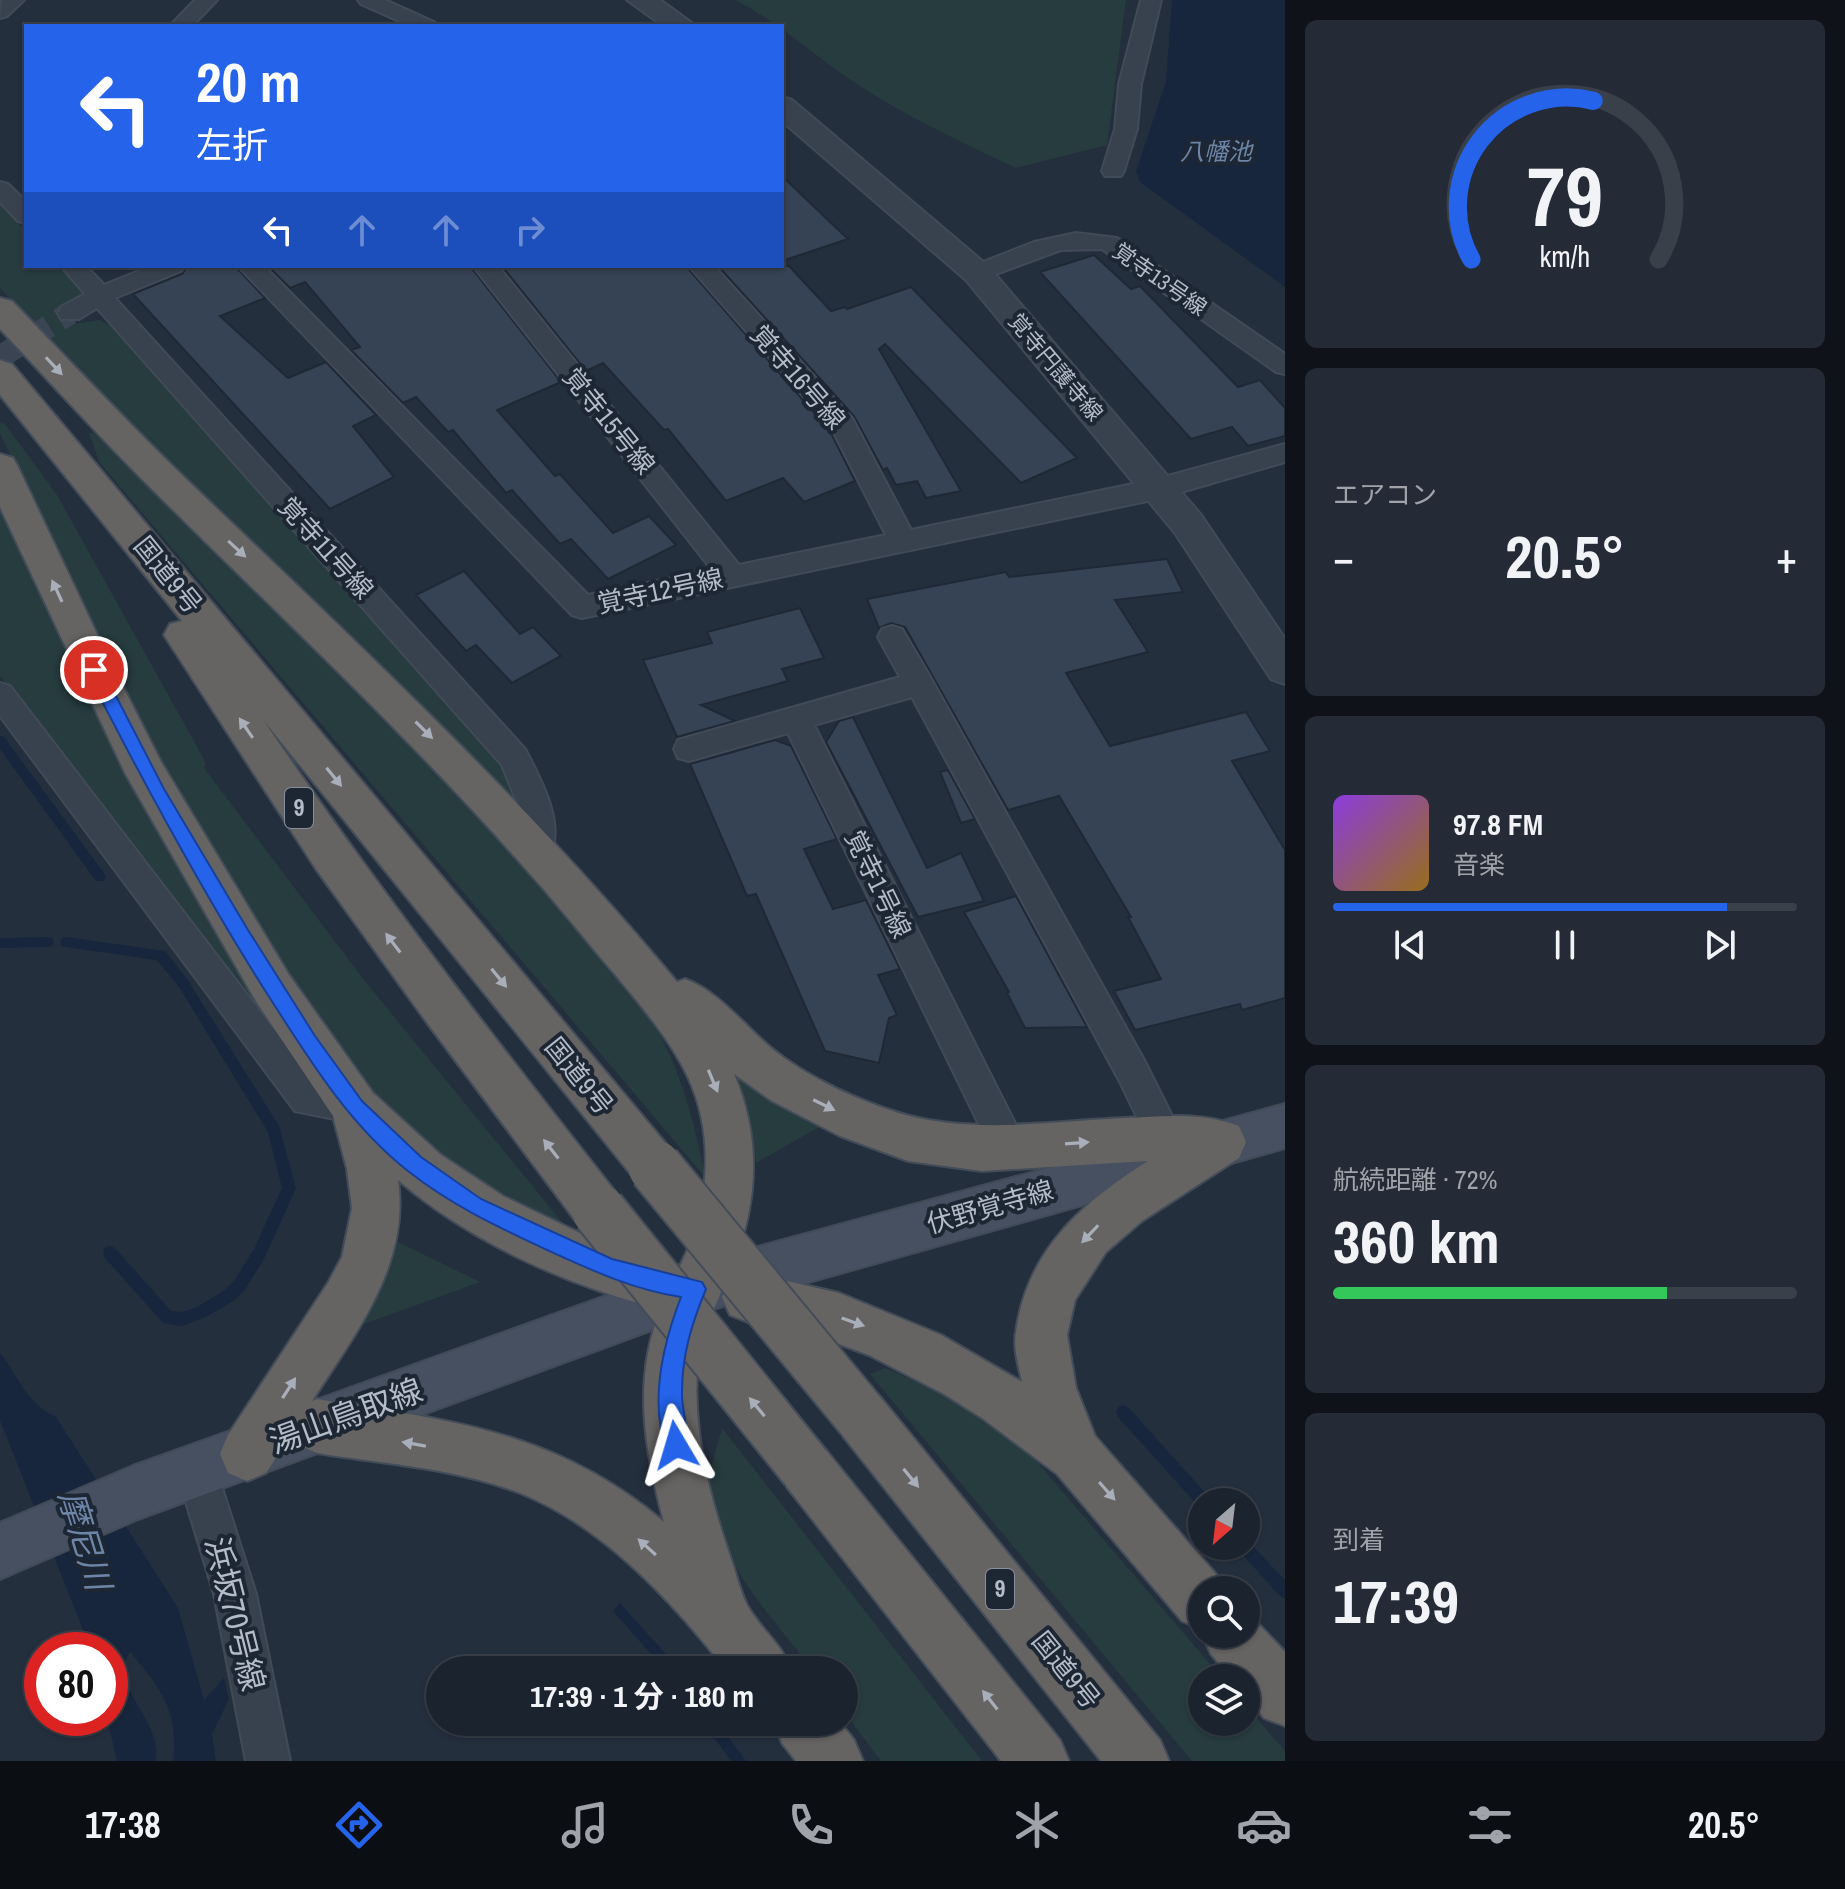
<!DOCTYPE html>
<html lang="ja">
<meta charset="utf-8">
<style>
:root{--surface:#1b232e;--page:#242b36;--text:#f1f3f6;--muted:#a0a4aa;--line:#39404a;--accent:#2563eb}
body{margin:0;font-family:"Archivo Narrow","Noto Sans JP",sans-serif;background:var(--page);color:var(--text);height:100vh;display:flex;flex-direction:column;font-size:30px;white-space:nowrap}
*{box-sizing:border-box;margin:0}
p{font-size:26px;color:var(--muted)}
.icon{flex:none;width:44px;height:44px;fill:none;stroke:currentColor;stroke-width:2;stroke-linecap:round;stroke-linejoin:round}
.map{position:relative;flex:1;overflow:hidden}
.side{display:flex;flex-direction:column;gap:20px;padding:20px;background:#0f1319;width:560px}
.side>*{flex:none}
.guide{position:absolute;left:24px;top:24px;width:760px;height:244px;border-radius:0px;box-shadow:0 2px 6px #0004,0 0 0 2px var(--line);background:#2563eb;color:#fff;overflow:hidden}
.needle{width:52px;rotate:208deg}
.tools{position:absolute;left:1188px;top:1488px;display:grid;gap:16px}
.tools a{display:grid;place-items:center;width:72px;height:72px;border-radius:50%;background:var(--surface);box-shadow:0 2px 6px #0004,0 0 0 2px var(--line);font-size:40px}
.speed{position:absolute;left:24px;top:1632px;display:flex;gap:16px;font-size:40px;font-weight:700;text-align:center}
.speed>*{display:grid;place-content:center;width:104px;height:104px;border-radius:50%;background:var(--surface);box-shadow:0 2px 6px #0004,0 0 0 2px var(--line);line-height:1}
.speed .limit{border:12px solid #d22;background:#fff;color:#111}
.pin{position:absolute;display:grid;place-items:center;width:68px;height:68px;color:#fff;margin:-34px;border:4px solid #fff;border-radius:50%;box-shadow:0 2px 8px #0007}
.me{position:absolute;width:88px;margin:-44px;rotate:353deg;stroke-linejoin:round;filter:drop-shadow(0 0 6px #0008)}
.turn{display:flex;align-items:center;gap:28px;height:168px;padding:0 40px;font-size:36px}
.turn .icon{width:104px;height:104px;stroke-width:2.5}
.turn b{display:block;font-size:56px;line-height:68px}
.lanes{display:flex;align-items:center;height:76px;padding:0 40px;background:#0003;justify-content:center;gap:40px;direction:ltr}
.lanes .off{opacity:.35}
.big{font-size:60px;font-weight:700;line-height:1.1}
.side .card{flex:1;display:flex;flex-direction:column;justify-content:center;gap:12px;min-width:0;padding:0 28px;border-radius:12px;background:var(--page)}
.side .dial{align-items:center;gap:0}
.dial svg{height:208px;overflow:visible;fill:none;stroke:var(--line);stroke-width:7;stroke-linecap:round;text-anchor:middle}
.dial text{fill:var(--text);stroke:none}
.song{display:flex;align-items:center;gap:24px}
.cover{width:96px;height:96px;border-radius:12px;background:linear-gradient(135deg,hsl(270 70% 55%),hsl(40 70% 35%))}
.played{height:8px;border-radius:4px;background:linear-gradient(90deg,var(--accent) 85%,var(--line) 85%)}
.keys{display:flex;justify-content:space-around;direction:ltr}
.heat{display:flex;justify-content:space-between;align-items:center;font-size:44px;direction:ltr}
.charge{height:12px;border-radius:6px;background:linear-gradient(90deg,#34c759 72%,var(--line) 0)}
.trip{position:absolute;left:426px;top:1656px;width:432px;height:80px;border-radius:40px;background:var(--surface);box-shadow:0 2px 6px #0004,0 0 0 2px var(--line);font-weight:700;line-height:80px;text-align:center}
.menu{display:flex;height:128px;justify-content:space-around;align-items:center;background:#0b0e12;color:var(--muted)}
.menu .icon{width:56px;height:56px}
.menu .selected{color:var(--accent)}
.menu b{font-size:36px;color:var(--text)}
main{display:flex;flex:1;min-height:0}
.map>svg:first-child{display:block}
.green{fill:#263c3f}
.water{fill:#17263c}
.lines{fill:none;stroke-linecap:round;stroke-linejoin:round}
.stream{fill:#17263c;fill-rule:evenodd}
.building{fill:#364354;stroke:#1f2835;stroke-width:2}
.minor-tunnel{stroke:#3a4453;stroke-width:23;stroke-dasharray:23 12;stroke-linecap:butt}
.minor-casing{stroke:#414a57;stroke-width:4}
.tertiary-casing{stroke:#414a57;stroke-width:4}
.secondary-casing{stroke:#414a57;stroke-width:4}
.trunk-casing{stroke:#434c59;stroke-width:4}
.minor{fill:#38414e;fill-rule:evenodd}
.tertiary{fill:#38414e;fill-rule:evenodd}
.secondary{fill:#465061;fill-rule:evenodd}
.trunk{fill:#656462;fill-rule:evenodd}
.trunk-bridge-casing{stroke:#434c59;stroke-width:57;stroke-linecap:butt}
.trunk-bridge{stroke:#656462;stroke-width:53}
.oneway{fill:#a8afba}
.route{fill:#2563eb;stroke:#184099;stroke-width:2}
.labels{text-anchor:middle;stroke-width:8;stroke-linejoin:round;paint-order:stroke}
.far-street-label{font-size:22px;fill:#b4bcc9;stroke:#1d2633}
.far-water-label{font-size:24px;font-style:italic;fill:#6d86a8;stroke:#1d2633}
.shield{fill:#1d2633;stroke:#878f9c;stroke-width:2}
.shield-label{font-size:24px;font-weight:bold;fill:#b4bcc9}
.street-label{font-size:26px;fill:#b4bcc9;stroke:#1d2633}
.near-street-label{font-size:32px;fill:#b4bcc9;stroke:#1d2633}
.near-water-label{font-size:34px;font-style:italic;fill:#6d86a8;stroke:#1d2633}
</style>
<main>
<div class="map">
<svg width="1285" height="1761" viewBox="0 0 1285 1761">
<rect width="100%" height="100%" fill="#242f3e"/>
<path class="green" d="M735,0H1126L1107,145L1016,168C961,142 905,116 854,82C812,54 779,22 735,0Z
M0,205L26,231V266H62L82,289L81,295L63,313L73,324L99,320L113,327L508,762L527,804L515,799C343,630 162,467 0,288Z
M0,423L5,424L57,495L206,763L204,768L364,980L566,1227L475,1189L383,1105L331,1044L204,842L98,645L0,433Z
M89,433H94C252,587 420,732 560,902C596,946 636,988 662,1038C684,1083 696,1128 705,1177L99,462Z
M0,509C47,610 92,712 146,810C195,901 250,989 306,1075L0,676Z
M730,1064L775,1102L821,1126L756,1163L748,1111Z
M390,1238L480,1282L350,1329Z
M885,1368L959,1400L1026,1449L1222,1678H1202V1722H1246V1706L1285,1751V1761H1192L870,1374Z
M722,1428L982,1761H881L844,1712V1670H813C771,1615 710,1556 710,1482C710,1465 718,1445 722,1428Z"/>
<path class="water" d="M1172,0H1285V287L1140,182L1136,171L1166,81Z
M0,1353C19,1377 26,1403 56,1417L178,1608L204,1700L224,1678L229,1699L212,1734L216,1761H173C179,1712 161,1688 130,1652C106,1686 165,1721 155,1761H117L107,1718H110V1650H91L0,1420Z
M620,1603L673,1662L679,1670H665L613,1611Z
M703,1722H717L746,1761H731Z"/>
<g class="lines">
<path class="stream" d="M0,736L4,737L104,873L106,877L104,881H96L0,749Z
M48,937L52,938L54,942L52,946L48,947L0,948V938Z
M66,937L165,951L187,979L279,1126L296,1188L264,1259L244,1291L235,1300L206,1317L182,1326L163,1323L105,1258L103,1253L105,1248L110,1246L115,1248L171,1311L182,1312L197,1307L225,1290L234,1281L254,1249L282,1188L268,1132L179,987L157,960L66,947L62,946L60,942L62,938Z
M1123,1405L1128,1407L1209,1497L1212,1502H1202V1509L1199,1507L1118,1417L1116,1412L1118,1407Z
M1246,1539L1285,1580V1599L1280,1596L1239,1551L1236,1546H1246Z"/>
</g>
<path class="building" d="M782,176L848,239L782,261Z
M1094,255L1131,289L1140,286L1238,387L1260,380L1285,408V436L1248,446L1232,427L1191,439L1040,272Z
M188,266H235L265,298L220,316L288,378L326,362L376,415L353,426L394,477L330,509L133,294L182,274Z
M268,266H470L561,382L497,410L555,476L560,474L613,533L649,516L676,545L608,579L571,539L560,544L512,490L506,493L453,430L448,432L416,397L403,403L351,350L360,347L305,282L290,288Z
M502,266H686L830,431L855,481L804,502L783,478L726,501L668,429L664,430L603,363L586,371Z
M718,266H789L831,311L845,307L847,309L911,287L1077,458L1021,483L885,344L879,349L961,491L926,498L917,481L896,485L887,468L883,470L854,416Z
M1167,559L1183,592L1115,600L1148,652L1066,673L1110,746L1246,712L1270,751L1232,761L1285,850V998L1242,1010L1240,1004L1135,1030L1114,991L1161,979L1128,917H1131L1059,796L1008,810L905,627L891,623L879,628L867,599L1006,572L1009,577Z
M464,571L520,634L533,627L561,656L512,683L476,645L466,651L416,595Z
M800,608L824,658L782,669L788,681L701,705L735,721L677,737L643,660L712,643L707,632Z
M853,717L927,868L961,853L984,901L918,917L826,742L839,721Z
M775,740L791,746L837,839L804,849L833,909L866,900L900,969L878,975L897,1015L889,1018L879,1063L825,1051L756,894L747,896L690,764Z
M948,770L975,819L961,823L940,772Z
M1016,896L1087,1027L1025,1028L1007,993L1009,992L964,912Z"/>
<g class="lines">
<path class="minor-tunnel" d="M0,357L70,313"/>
<g class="minor-casing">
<path id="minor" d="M2,0H24L7,16L0,18Z
M195,0H217L192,26H170Z
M358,0H385L434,22L437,26H410L361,4Z
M1141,0H1161L1141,84L1137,129L1124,171L1121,176H1105L1102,171L1115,129L1119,84Z
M0,182L8,184L26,202V223L18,221L0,202Z
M1076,233L1117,238L1285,354V374L1276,372L1102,249L1061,250L977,281L968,278L965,273L968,268L1034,242Z
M61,266H86L104,285L151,266H185L181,271L115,298L525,749C541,780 566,824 549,858L538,862L527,858L522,849L523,817L502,765L97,308L79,319H61L58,313L61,307L85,294Z
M238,266H264L588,595L712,570L473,266H498L739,565L886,535L832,429L689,266H714L852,418L911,530L1157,479L1285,444V462L1157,499L582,618L572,615Z
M892,626L902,629L929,675L1144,1060L1183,1138L1177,1150L1165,1154L1153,1150L1120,1082L912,697L814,725L1027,1147L1022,1159L1009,1163L996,1159L788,733L689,761L678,758L674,749L678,740L900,677L878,637L882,629Z
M0,683L10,686L317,1086L367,1096L372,1107L367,1118L355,1123L295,1111L0,716Z
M196,1449L210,1455L216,1469L256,1594L290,1761H246L214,1594L176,1469L182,1455Z"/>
</g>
<g class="tertiary-casing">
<path id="tertiary" d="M627,0H660L696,26H663Z
M782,97L792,100L988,266L1201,515L1285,639V684L1271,679L1175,533L966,280L782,121Z"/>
</g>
<g class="secondary-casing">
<path id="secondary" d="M1285,1104V1148L695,1314L138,1519L0,1579V1523L133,1466L695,1264Z"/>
</g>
<g class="trunk-casing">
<path id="trunk" d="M0,298L12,301C70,361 126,421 186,479C356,642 526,800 677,982L685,979C718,991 743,1024 770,1047C806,1077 860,1102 906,1115C976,1134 1053,1121 1125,1118C1162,1116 1204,1112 1239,1126L1246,1142L1239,1158L1142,1221L1106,1252L1075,1300L1067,1335L1076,1388L1095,1436L1222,1581L1226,1590H1202V1629L1182,1621L1057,1474L982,1418L944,1394L869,1355L839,1344L748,1322L730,1315L722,1297L730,1279L748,1272L839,1293L941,1335L1022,1382C1019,1367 1013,1348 1016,1332C1027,1250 1082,1203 1148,1161L982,1171L908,1161L840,1136L772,1101L734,1074C762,1140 758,1205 731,1270C716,1304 700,1336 697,1374C693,1437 712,1505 733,1565C737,1578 741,1593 747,1605C760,1629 781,1643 792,1670H726C672,1601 603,1526 520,1493C456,1468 384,1464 317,1453L298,1445L293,1432L266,1473L247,1481L228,1473L220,1454L228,1435L328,1283L342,1257L352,1208L347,1169L333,1116L257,1003L125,773L0,507V454L13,458L18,467L104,649L161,762L289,975L373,1093L441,1155L503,1196L586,1236L680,1266C709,1208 716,1137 688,1077C670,1039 641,1006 614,973C586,941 560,907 531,875C415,742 285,621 160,497C105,443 53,385 0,329ZM398,1180C472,1243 568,1286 661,1309C632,1378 645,1452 664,1522C555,1430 451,1421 317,1399L312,1401C355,1334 410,1265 398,1180Z
M0,360L12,364L672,1151L680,1167L672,1183L655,1190L638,1183L264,721C374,884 495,1039 617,1194L624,1211L617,1228L599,1235L581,1228L428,1024L316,869L164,635L170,624L182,621L0,395Z
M862,1390L881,1398L1160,1740L1169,1761H1101L843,1436L835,1417L843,1398Z
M806,1441L825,1449L1060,1740L1069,1761H1001L787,1487L779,1468L787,1449Z
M1246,1611L1285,1652V1726L1264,1718L1246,1696V1678H1231L1211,1654L1202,1634H1246Z
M774,1722H840L854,1740L863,1761H796L782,1743Z"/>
</g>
<use href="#minor" class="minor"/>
<use href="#tertiary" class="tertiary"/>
<use href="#secondary" class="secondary"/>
<use href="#trunk" class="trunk"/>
<g class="trunk-bridge-casing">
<path id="trunk-bridge" d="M655,1167L862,1417
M599,1211L806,1468"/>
</g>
<use href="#trunk-bridge" class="trunk-bridge"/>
</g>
<defs><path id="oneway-solid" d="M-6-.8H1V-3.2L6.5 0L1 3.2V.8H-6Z" transform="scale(2)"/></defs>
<g class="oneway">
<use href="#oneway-solid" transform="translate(54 366) rotate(47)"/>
<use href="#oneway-solid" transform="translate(237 549) rotate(43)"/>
<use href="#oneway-solid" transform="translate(57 591) rotate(-115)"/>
<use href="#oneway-solid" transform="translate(246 728) rotate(-124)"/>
<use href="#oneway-solid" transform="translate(424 730) rotate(45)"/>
<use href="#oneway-solid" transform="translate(334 777) rotate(51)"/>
<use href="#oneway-solid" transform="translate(393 943) rotate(-127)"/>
<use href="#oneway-solid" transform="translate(499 978) rotate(51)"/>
<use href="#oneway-solid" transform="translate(713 1081) rotate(67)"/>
<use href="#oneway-solid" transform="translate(824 1105) rotate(26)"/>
<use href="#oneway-solid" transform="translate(1077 1143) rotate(-4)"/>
<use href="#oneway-solid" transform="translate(551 1149) rotate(-128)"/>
<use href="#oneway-solid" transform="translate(1090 1234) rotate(133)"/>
<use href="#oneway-solid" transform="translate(853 1322) rotate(19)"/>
<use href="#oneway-solid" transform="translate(289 1388) rotate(-57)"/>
<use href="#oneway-solid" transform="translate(757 1407) rotate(-129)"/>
<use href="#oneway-solid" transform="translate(414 1444) rotate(-170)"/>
<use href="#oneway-solid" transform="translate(911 1478) rotate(51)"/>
<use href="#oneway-solid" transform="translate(1107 1491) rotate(49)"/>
<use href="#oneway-solid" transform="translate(647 1547) rotate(-138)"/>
<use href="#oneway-solid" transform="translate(990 1700) rotate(-128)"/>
</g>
<path class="route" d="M94,663L100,665L164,789L248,930L315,1036L362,1101L421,1157L481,1199L612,1259L702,1282L706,1289C692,1323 682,1354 682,1392C681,1411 692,1435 684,1453L676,1456L668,1453C648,1404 663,1344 681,1297C633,1290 589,1269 545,1249C496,1226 451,1205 408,1171C348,1124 307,1056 266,992C200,888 142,780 86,670Z"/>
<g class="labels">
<g class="far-street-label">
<text transform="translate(1160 279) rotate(35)" y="8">覚寺13号線</text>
<text transform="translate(1056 367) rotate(50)" y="8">覚寺円護寺線</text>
</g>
<g class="far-water-label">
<text x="1216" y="160">八幡池</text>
</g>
<g class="shield">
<rect x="285" y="788" width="28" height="40" rx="6"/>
<rect x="986" y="1569" width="28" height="40" rx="6"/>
</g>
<g class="shield-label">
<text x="299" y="816">9</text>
<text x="1000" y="1597">9</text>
</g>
<g class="street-label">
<text transform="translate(798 377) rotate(49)" y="9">覚寺16号線</text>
<text transform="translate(609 421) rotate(51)" y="9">覚寺15号線</text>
<text transform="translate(326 548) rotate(48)" y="9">覚寺11号線</text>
<text transform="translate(168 575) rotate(51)" y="9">国道9号</text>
<text transform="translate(660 591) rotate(-12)" y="9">覚寺12号線</text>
<text transform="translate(878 884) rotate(64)" y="9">覚寺1号線</text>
<text transform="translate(579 1076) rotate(51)" y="9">国道9号</text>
<text transform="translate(990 1207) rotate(-16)" y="9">伏野覚寺線</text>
<text transform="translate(1066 1670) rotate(51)" y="9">国道9号</text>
</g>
<g class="near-street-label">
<text transform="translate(346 1416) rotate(-20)" y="11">湯山鳥取線</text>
<text transform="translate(235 1614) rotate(76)" y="11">浜坂70号線</text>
</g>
<g class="near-water-label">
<text transform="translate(85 1540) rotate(73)" y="12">摩尼川</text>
</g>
</g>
</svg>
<div class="tools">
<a><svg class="needle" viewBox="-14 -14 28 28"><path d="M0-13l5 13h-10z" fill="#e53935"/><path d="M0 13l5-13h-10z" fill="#a0a4aa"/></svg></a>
<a><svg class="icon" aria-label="search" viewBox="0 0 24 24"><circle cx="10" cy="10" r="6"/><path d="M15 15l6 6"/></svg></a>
<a><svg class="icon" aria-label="layers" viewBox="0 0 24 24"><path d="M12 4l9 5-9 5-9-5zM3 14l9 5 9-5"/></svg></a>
</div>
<div class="speed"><div class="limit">80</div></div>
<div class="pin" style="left:94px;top:670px;background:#d93025"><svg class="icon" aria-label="arrive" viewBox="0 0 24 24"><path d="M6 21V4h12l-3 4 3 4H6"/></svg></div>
<svg class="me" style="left:676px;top:1445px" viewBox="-20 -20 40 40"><path d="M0-17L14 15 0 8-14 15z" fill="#2563eb" stroke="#fff" stroke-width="4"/></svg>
<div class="trip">17:39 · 1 分 · 180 m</div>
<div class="guide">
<div class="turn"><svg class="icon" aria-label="left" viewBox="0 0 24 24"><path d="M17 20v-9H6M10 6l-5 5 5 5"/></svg><div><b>20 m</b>左折</div></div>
<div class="lanes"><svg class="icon" aria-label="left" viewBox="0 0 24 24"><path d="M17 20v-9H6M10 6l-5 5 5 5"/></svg><svg class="icon off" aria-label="ahead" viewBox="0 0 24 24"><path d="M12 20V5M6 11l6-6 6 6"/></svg><svg class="icon off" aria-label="ahead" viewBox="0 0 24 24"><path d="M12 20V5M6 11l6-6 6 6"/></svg><svg class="icon off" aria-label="right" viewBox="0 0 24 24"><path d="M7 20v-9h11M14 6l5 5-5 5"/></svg></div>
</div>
</div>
<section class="side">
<div class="card dial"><svg viewBox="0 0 100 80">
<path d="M14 69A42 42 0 1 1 86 69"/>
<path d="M14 69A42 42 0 0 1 61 8" stroke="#2563eb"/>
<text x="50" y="56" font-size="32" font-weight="700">79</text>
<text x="50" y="72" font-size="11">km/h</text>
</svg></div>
<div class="card"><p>エアコン</p>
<div class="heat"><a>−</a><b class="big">20.5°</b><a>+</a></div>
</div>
<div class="card">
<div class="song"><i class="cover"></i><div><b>97.8 FM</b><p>音楽</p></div></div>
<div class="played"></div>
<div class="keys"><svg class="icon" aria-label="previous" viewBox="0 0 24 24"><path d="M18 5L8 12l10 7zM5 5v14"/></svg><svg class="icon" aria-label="pause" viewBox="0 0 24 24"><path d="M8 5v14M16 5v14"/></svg><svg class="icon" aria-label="next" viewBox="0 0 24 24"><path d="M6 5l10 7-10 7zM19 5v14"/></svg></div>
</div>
<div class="card"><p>航続距離 · 72%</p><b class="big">360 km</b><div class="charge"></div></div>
<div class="card"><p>到着</p><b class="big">17:39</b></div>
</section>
</main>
<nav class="menu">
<b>17:38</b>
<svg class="icon selected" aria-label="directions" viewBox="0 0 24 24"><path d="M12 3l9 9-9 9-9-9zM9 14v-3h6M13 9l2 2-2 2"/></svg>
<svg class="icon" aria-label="music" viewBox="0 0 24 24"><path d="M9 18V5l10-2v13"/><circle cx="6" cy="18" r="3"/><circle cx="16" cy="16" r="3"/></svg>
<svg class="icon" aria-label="phone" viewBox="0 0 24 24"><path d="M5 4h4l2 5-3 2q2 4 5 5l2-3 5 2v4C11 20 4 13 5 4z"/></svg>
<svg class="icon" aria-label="climate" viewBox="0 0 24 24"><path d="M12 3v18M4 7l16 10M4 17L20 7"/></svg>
<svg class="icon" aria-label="car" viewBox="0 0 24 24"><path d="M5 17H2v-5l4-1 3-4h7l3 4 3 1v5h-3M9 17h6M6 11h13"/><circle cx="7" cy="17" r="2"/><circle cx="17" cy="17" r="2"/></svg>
<svg class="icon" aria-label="filters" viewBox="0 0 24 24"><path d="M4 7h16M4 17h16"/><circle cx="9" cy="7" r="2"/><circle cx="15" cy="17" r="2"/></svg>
<b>20.5°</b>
</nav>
